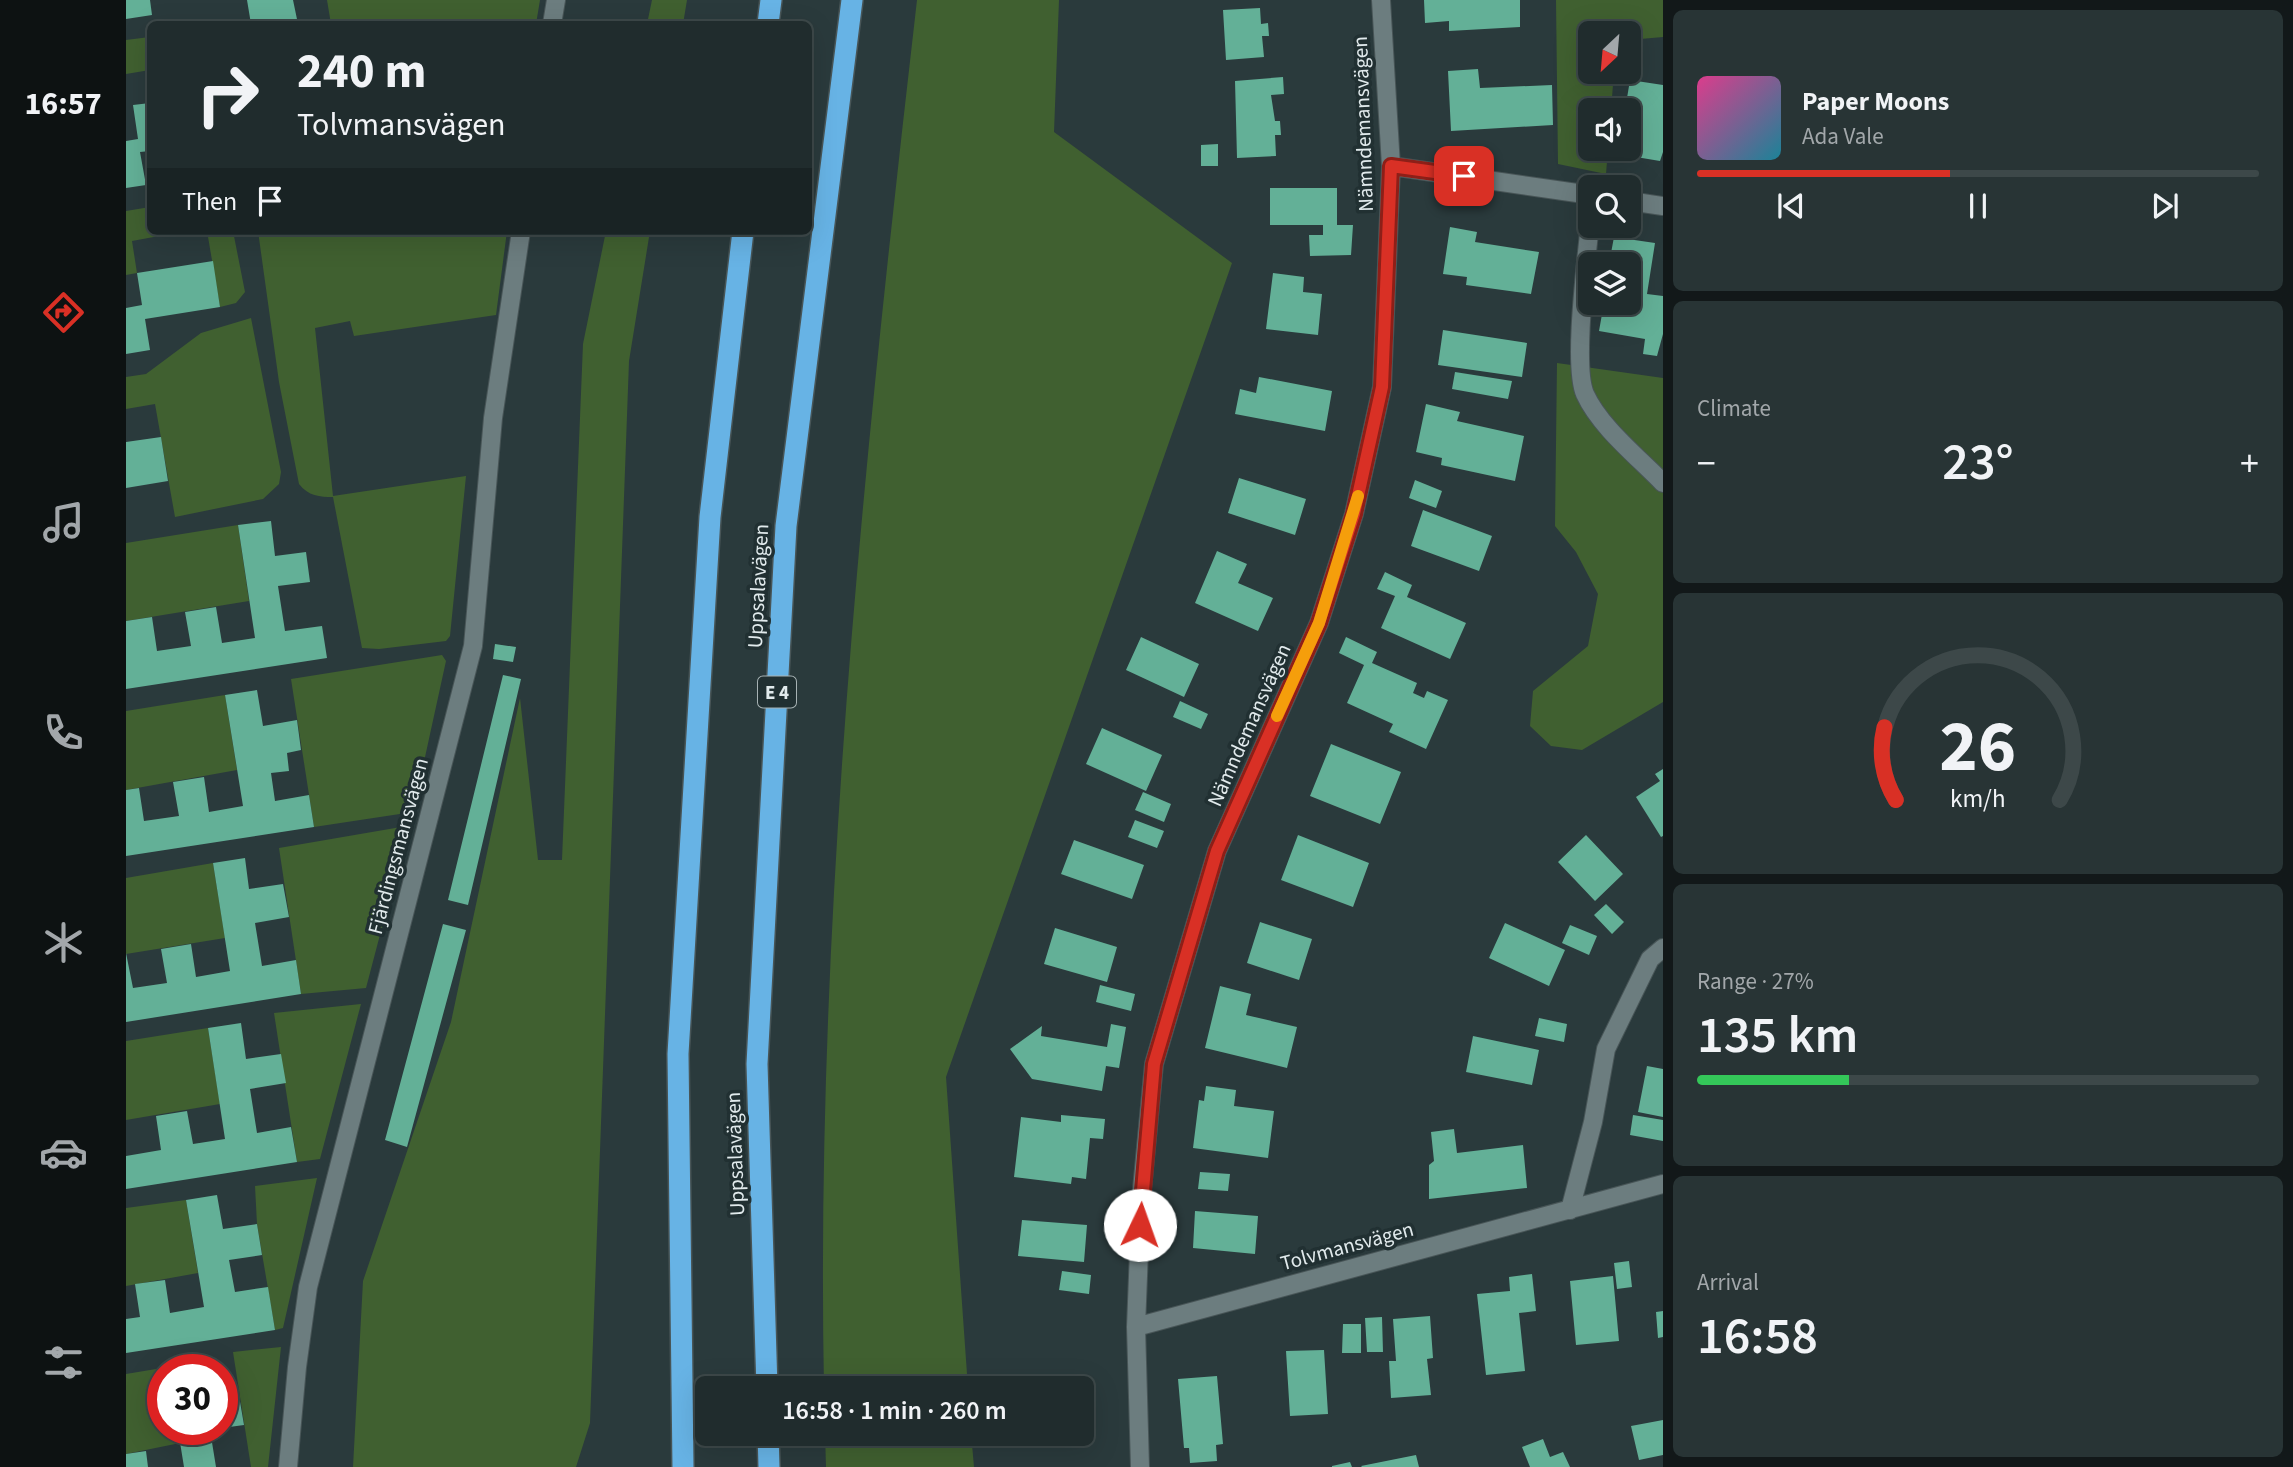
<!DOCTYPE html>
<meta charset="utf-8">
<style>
:root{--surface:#202c2d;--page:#283435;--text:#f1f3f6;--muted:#a2a7aa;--line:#3d4849;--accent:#d93025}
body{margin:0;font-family:"Source Sans 3",sans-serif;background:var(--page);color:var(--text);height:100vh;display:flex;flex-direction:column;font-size:26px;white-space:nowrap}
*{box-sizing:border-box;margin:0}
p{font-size:23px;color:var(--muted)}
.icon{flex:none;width:38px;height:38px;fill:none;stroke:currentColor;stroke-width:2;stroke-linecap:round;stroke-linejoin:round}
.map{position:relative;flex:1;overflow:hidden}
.drawer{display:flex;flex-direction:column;gap:10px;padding:10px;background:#121819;width:630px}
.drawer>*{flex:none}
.banner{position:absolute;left:21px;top:21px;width:665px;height:214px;border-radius:10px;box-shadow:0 7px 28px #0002,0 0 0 2px var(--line);background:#202c2d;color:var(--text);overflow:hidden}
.needle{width:46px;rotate:206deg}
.buttons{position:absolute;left:1452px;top:21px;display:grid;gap:14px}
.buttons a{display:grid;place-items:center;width:63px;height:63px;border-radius:10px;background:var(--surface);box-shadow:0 7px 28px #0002,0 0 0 2px var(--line);font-size:35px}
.speed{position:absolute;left:21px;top:1354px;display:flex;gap:14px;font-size:35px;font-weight:700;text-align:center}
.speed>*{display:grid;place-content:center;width:91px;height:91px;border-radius:50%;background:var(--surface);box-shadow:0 7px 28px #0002,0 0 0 2px var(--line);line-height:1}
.speed .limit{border:10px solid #d22;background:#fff;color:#111}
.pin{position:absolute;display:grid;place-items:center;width:60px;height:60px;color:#fff;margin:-30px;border-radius:14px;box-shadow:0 4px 10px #0006}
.me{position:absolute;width:77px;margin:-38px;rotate:3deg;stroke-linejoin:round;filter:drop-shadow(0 0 5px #0008)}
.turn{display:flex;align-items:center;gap:24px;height:147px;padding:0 35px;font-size:32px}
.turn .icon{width:91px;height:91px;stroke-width:2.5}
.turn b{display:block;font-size:49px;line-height:60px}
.then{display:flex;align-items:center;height:66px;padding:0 35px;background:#0003;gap:14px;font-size:26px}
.big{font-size:52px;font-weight:600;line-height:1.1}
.drawer .widget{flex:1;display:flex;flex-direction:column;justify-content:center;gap:10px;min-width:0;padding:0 24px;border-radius:10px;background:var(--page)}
.drawer .dial{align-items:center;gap:0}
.dial svg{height:182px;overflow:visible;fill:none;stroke:var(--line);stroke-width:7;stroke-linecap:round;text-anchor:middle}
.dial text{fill:var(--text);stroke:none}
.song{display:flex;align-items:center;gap:21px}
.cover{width:84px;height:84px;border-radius:10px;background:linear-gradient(135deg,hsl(330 70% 55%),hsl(190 70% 35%))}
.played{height:7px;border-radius:4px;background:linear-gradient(90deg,var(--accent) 45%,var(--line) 45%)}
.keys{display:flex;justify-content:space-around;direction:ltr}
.heat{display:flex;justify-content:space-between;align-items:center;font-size:38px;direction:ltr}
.charge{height:10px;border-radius:5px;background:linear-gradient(90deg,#34c759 27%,var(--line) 0)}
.trip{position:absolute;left:569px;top:1376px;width:399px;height:70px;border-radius:10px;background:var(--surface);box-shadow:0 7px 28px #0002,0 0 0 2px var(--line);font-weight:600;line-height:70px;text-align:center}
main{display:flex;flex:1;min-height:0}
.tab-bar{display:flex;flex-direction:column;width:126px;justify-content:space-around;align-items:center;background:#0d1212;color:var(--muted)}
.tab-bar .icon{width:49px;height:49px}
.tab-bar .on{color:var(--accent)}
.tab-bar b{font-size:32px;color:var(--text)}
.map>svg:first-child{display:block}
.green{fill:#406030}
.building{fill:#63b097}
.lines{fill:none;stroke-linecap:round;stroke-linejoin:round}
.minor-casing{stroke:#485557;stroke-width:20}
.motorway-casing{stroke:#485557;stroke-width:24}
.minor{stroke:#6c7d7f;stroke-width:18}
.motorway{stroke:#67b3e5;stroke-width:21}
.route-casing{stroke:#8d1f18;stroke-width:18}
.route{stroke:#d93025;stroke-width:12}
.slow{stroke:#f59e0b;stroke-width:12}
.labels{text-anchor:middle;stroke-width:7;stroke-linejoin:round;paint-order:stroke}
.shield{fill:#213032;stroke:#a7b2b4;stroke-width:2}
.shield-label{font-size:19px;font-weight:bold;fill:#e1eaec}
.street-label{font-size:21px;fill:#e1eaec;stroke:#213032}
</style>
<main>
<nav class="tab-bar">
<b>16:57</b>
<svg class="icon on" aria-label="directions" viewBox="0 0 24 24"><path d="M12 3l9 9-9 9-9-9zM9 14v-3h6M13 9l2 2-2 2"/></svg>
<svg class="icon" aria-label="music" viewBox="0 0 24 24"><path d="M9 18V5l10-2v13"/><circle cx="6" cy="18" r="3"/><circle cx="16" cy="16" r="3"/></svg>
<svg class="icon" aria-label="phone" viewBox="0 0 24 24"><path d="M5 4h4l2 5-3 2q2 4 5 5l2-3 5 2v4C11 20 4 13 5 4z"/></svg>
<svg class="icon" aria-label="climate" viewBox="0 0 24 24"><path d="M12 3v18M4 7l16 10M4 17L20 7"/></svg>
<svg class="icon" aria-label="car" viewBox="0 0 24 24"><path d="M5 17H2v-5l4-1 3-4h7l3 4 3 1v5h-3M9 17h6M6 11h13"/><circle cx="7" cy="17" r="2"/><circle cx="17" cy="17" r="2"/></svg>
<svg class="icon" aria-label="filters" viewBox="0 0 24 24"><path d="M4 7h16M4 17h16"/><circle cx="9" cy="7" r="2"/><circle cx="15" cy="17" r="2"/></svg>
</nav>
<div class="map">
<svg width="1537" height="1467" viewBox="0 0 1537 1467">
<rect width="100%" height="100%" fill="#2a3a3c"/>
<path class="green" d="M201,0H414L410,24H356L355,21L337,24H205Z
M526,0H561L557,24H521Z
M791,0H933L928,132L1106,263L820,1077L842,1388H698C689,924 738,460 791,0Z
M1430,0H1537V37L1503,40V33H1465V72H1488L1485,110H1465V149H1482L1480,174L1432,164Z
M24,37V70L0,74V40Z
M24,207V231H60L6,241L11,273L0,275V211Z
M81,231H107L119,292L110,303L94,307Z
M132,231H381L370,315L228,336L224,321L189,328L207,496L340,476L324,636L320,641L253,649L236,648L207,497C194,497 182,496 173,484L153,382Z
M480,231H524L503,361L464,1423L450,1467H227L237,1281L325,1022L394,698L412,860H436L457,344Z
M125,318L155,472L153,484L137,499L49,517L29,404L0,409V377L20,374L75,333Z
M1431,363L1537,378V702L1456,750L1425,746L1404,726L1407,691L1462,646L1472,594L1450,552L1429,526Z
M112,525L123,601L0,621V543Z
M316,655L320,661L287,812L188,827L165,679Z
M99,695L111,770L0,790V711Z
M275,827L280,828L281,832L240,988L175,994L153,848Z
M87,863L99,938L0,954V878Z
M235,1004L194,1159L171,1162L148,1013Z
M82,1028L94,1104L0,1120V1041Z
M191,1178L157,1328L149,1330L131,1224L129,1186Z
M60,1200L72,1273L0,1286V1208Z
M155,1347L142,1467H125L107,1352Z
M42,1367V1370H37V1430H52L54,1443L0,1454V1374Z
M699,1433H845L848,1467H700Z"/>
<path class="building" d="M0,0H24L26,15L0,19Z
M121,0H167L172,24H125Z
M1298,0H1394V27L1323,31V21L1299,23Z
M1134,8L1135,24L1142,23L1143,36H1136L1138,57L1100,60L1097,10Z
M1352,69L1354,88L1426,85L1427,125L1325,131L1322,71Z
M1157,77L1158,94L1145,95L1149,121H1154L1155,135H1149L1150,156L1111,158L1109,81Z
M1504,80L1537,85V152L1534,161L1492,154L1493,149H1503V110H1499Z
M24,103V151L14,152L20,185L0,188V141L12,139L7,105Z
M1092,144V166H1075V145Z
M1144,188H1211V225H1227L1225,255L1184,256L1183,235H1197V225H1144Z
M1324,227L1351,232L1349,242L1413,252L1405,294L1340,285L1341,277L1317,274Z
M1488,237L1529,243L1521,294L1537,296V334L1531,356L1517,354L1519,339L1473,331L1478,303H1503V264H1483Z
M87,261L94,307L19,319L24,350L0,354V308L16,305L11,273Z
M1147,273L1178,277L1177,292L1196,294L1192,335L1140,329Z
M1317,330L1401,343L1396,377L1312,365Z
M1329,372L1386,381L1382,399L1326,389Z
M1133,377L1206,391L1199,431L1109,414L1114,389L1130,393Z
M1300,404L1334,412L1331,421L1398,436L1389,481L1315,465L1316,458L1290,452Z
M35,437L42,481L0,488V442Z
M1113,478L1180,499L1169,535L1102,513Z
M1289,480L1316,491L1310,508L1283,498Z
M1297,510L1366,536L1353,571L1285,546Z
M145,521L149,556L180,552L184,582L152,586L159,631L196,626L201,658L0,689V621L26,617L31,651L65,646L59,612L90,607L96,643L129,638L112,525Z
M1091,551L1121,564L1112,583L1147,598L1132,631L1069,603Z
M1259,572L1286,585L1281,597L1340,623L1324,659L1255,628L1269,596L1251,589Z
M1015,637L1073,664L1058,697L1000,670Z
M1220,637L1251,652L1246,663L1291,683L1287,693L1298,698L1301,691L1322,700L1300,749L1263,732L1267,724L1221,703L1238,665L1213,653Z
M369,644L390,647L387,662L367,659Z
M377,675L395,679L342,905L322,900Z
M131,690L137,726L171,720L175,750L161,753L163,771L145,773L149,801L183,795L188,827L0,856V790L13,788L18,821L53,816L47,782L78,777L83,812L117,806L99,695Z
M1054,701L1082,714L1075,729L1047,717Z
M976,728L1036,755L1020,791L960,764Z
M1205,744L1275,772L1254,824L1184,796Z
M1537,769V836L1535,837L1510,797L1534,781L1529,774Z
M1017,792L1045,804L1038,822L1009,810Z
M1009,820L1038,831L1031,848L1002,837Z
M1172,835L1243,863L1227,907L1155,880Z
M1460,835L1497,874L1469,901L1432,862Z
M948,840L1018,865L1006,899L935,874Z
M119,858L123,889L157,884L163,917L129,923L136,966L170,960L175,994L0,1022V953L7,988L41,983L35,949L65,944L70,977L104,971L87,863Z
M1480,904L1498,922L1486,934L1468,915Z
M1134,922L1186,939L1173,980L1121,963Z
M1379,923L1439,950L1423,986L1363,958Z
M317,924L340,930L281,1147L259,1140Z
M1444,925L1471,936L1463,955L1436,943Z
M929,928L991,947L981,982L918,964Z
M974,985L1009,994L1005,1011L970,1002Z
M1094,986L1125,994L1120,1015L1171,1027L1161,1068L1079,1048Z
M1413,1018L1441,1024L1438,1042L1409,1036Z
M115,1023L120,1059L155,1054L160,1083L124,1089L131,1133L165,1127L171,1162L0,1189V1156L35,1150L30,1116L61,1111L67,1144L99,1139L82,1028Z
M985,1024L1000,1027L993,1068L980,1066L976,1091L906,1079L884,1049L916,1026L915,1036L981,1047Z
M1347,1036L1413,1050L1406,1085L1340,1072Z
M1521,1066L1537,1069V1117L1512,1112Z
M1080,1086L1110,1090L1108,1106L1148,1111L1142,1158L1067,1148L1073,1100L1078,1101Z
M935,1115L979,1119L977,1139L964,1138L960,1179L946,1177L945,1184L888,1177L895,1117L935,1122Z
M1507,1115L1537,1120V1141L1504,1135Z
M1328,1129L1331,1153L1397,1145L1401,1188L1303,1199V1165L1308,1161L1305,1132Z
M1074,1172L1104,1174L1102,1191L1072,1189Z
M91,1195L97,1229L131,1224L136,1255L103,1260L109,1292L142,1287L149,1330L0,1353V1319L14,1317L9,1284L39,1280L44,1313L78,1307L60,1200Z
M1069,1211L1132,1216L1129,1254L1067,1248Z
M896,1220L961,1225L958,1262L892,1256Z
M1503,1261L1506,1287L1491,1289L1488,1263Z
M936,1271L965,1275L963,1294L933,1290Z
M1406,1274L1410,1311L1393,1313L1399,1371L1360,1375L1351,1294L1384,1291L1383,1277Z
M1487,1276L1493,1341L1450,1345L1444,1281Z
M1537,1311V1337L1532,1338L1530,1312Z
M1304,1316L1307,1358L1301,1359L1305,1395L1265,1398L1263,1361H1270L1267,1319Z
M1256,1317L1257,1352H1241L1239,1318Z
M1217,1324H1235V1353H1216Z
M1198,1350L1202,1414L1164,1416L1160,1351Z
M74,1362L75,1370H42V1367Z
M930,1375V1388H898V1377Z
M1091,1376L1097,1444L1090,1445L1091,1461L1064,1463L1063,1448H1058L1052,1379Z
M112,1390L118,1425L96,1428V1393Z
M968,1396L969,1419L956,1420V1397Z
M1537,1420V1455L1513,1460L1505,1426Z
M52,1430H84L90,1467H58Z
M900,1433H933V1444L901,1446Z
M1417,1439L1424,1457L1437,1452L1444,1467H1404L1396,1447Z
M20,1451L22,1467H0V1454Z
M1290,1455L1293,1467H1236L1235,1466Z
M1224,1462L1226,1467H1206V1466Z"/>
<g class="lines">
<g class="minor-casing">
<path id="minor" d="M426,24L430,0
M1265,166L1465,195
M1460,194L1465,212C1462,250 1446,364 1459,394C1474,427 1512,457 1537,483
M1503,201L1537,206
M1444,1210L1467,1122L1480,1049L1524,959L1537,948
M1010,1327L1537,1184
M162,1467L171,1367L182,1287L347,646L367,418L395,231
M1014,1467L1010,1327L1015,1200L1028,1064L1091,851L1193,623L1228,514L1256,387L1265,166L1255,0"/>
</g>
<g class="motorway-casing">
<path id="motorway" d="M642,24L645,0
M641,1388L631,1064L660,526L726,0
M642,1433L643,1467
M557,1467L552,1054L584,517L617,231"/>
</g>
<use href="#minor" class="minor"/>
<use href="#motorway" class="motorway"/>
</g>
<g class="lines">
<g class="route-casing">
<path id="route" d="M1014,1225L1028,1064L1091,851L1193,623L1228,514L1256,387L1265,166L1338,176"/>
</g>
<use href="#route" class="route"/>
<path class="slow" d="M1151,716L1193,623L1232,496"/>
</g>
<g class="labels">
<rect class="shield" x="632" y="676.5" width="38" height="31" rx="5"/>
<g class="shield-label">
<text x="651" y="699">E 4</text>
</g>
<g class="street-label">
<text transform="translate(1237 124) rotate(-92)" y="7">Nämndemansvägen</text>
<text transform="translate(632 586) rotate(-87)" y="7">Uppsalavägen</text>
<text transform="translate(1123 725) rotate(-66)" y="7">Nämndemansvägen</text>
<text transform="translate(272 846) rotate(-75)" y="7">Fjärdingsmansvägen</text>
<text transform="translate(609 1154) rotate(-92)" y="7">Uppsalavägen</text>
<text transform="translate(1221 1246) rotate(-15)" y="7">Tolvmansvägen</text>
</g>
</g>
</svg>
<div class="buttons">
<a><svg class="needle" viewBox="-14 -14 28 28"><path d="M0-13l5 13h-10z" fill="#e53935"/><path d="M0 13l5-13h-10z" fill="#a2a7aa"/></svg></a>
<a><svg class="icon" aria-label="sound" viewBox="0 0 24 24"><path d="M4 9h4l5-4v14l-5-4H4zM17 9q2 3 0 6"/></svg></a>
<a><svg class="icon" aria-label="search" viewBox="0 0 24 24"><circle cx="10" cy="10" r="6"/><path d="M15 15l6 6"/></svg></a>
<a><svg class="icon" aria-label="layers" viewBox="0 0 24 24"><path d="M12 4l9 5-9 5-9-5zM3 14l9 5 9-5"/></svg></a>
</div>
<div class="speed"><div class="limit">30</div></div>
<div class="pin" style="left:1338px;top:176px;background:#d93025"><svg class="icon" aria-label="arrive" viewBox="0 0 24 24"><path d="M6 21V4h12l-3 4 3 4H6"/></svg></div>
<svg class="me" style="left:1014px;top:1225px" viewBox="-20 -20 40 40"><circle r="19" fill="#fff"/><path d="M0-13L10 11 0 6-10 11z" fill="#d93025"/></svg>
<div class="trip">16:58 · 1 min · 260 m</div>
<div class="banner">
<div class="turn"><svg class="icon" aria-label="right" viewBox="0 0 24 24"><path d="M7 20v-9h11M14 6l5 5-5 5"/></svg><div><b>240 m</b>Tolvmansvägen</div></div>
<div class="then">Then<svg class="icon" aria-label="arrive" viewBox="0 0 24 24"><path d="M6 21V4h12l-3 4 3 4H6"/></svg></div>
</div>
</div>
<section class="drawer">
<div class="widget">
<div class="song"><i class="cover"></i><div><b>Paper Moons</b><p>Ada Vale</p></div></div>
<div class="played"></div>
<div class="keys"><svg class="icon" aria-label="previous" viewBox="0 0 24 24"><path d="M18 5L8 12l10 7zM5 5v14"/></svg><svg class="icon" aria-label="pause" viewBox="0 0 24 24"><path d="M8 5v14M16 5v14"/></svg><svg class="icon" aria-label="next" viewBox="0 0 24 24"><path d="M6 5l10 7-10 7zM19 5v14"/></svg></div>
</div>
<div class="widget"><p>Climate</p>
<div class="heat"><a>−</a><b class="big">23°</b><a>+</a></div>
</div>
<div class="widget dial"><svg viewBox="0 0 100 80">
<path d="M14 69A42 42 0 1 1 86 69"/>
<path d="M14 69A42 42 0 0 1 9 37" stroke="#d93025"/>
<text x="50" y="56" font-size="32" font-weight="700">26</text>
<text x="50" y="72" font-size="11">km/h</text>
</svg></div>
<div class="widget"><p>Range · 27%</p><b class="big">135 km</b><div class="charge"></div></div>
<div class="widget"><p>Arrival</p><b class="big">16:58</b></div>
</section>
</main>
